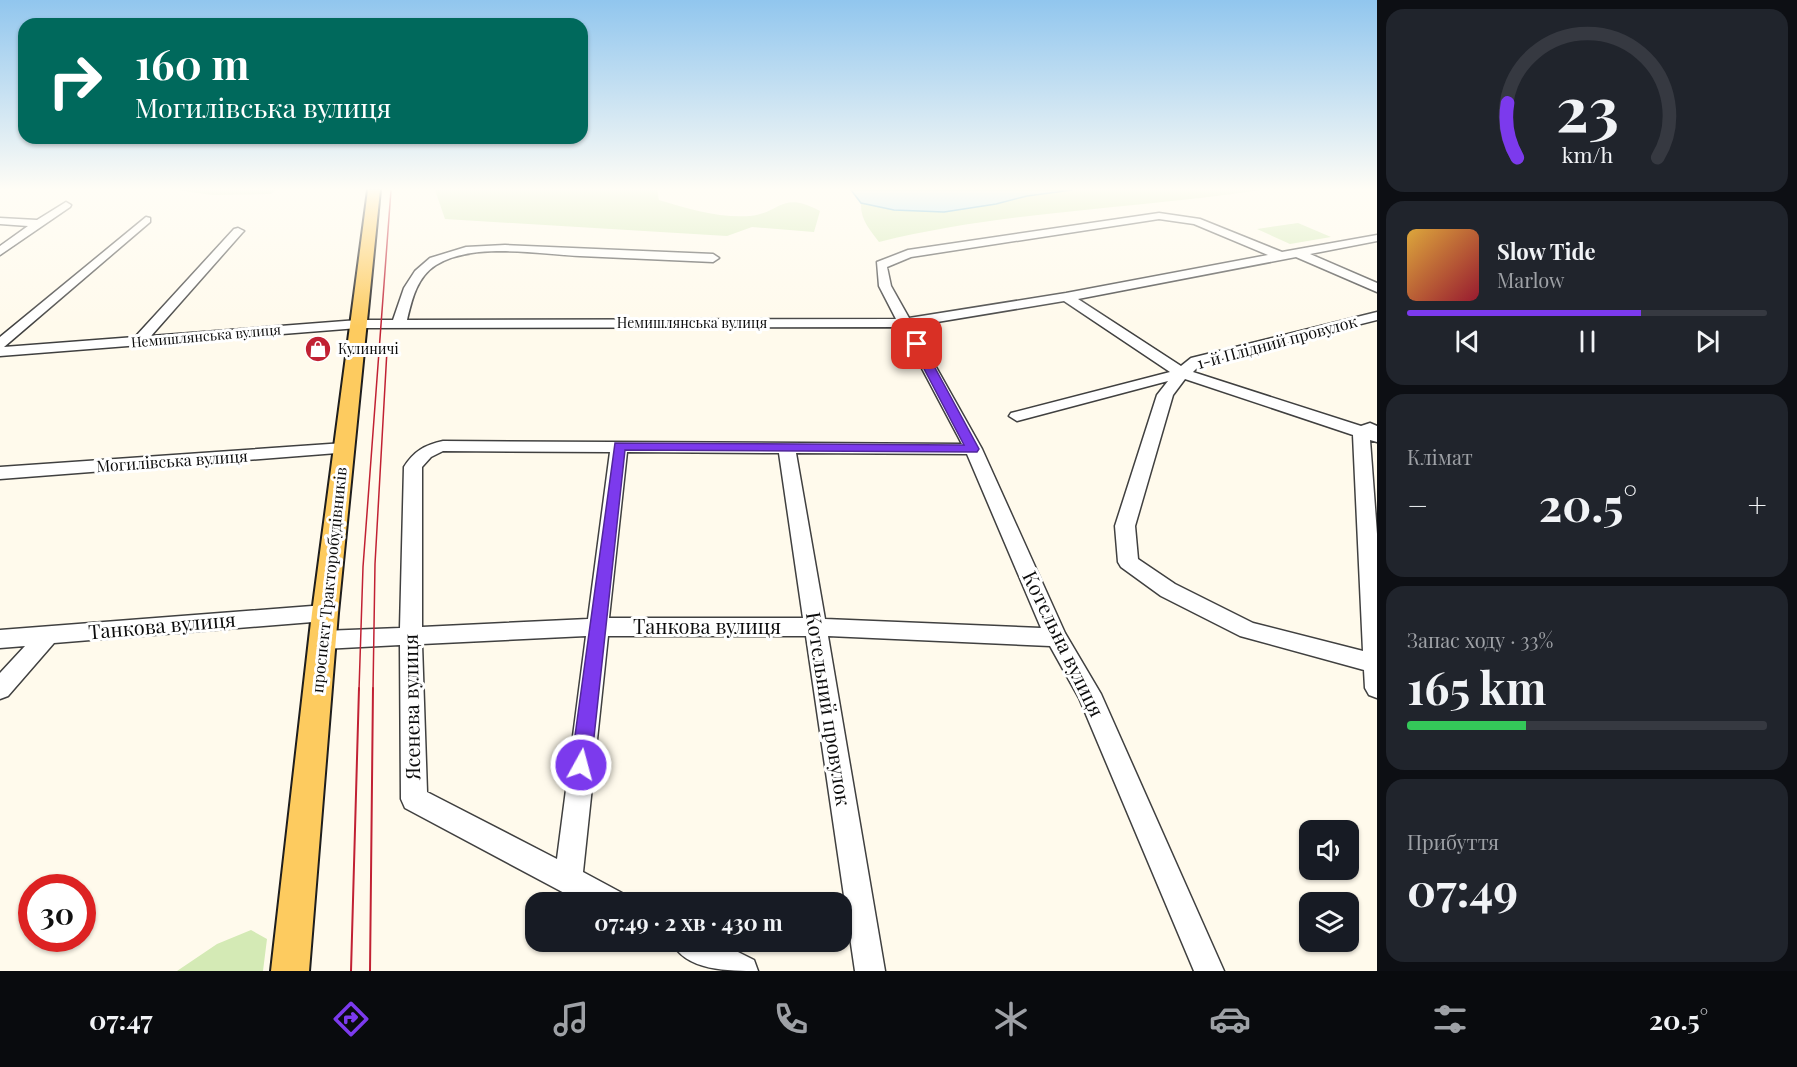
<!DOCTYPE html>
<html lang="uk">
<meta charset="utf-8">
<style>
:root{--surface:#171b24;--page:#20242c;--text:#f1f3f6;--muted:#9ea1a6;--line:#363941;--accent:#7c3aed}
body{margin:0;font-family:"Playfair Display",serif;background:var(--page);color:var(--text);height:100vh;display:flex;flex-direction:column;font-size:22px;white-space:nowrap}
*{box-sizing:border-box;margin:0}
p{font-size:20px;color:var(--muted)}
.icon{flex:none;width:33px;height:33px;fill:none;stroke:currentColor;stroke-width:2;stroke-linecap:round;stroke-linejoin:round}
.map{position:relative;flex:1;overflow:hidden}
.details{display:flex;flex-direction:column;gap:9px;padding:9px;background:#0d0f14;width:420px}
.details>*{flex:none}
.banner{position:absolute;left:18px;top:18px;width:570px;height:126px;border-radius:18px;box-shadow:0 2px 4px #0004;background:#00695c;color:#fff;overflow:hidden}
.tools{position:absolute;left:1299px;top:820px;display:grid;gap:12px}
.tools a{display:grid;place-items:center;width:60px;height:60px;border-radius:12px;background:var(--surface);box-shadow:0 2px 4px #0004;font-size:30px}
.speed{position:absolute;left:18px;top:874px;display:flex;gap:12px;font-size:30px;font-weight:700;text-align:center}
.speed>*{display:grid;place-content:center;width:78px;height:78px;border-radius:50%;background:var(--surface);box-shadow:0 2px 4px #0004;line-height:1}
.speed .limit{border:9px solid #d22;background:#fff;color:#111}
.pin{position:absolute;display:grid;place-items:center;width:51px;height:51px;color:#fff;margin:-26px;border-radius:12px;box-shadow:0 3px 9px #0006}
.me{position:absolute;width:66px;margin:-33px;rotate:7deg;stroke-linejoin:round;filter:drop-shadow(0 0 4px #0008)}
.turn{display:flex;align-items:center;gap:21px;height:126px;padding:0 18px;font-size:27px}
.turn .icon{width:78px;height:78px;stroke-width:2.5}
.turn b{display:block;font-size:42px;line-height:51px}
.big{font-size:45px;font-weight:700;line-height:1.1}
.details .tile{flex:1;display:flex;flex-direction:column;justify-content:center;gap:9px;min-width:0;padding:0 21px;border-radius:18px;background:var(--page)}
.details .dial{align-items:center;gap:0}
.dial svg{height:156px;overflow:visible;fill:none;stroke:var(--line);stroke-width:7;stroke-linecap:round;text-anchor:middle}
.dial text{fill:var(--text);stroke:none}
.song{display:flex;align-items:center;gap:18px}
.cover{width:72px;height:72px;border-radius:9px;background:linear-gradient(135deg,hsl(40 70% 55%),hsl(350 70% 35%))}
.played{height:6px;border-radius:3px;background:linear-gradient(90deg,var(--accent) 65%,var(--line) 65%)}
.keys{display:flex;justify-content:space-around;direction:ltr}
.heat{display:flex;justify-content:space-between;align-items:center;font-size:33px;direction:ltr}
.charge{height:9px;border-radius:4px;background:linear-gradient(90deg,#34c759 33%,var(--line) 0)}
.trip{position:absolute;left:525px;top:892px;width:327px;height:60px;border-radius:18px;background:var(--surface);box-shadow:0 2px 4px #0004;font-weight:700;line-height:60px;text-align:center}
.menu{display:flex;height:96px;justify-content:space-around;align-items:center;background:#090b0e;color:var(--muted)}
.menu .icon{width:42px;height:42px}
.menu .active{color:var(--accent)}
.menu b{font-size:27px;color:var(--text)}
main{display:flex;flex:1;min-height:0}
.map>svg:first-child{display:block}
.green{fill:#d4eab5}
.water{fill:#afe2f8;stroke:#349ed1;stroke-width:1.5}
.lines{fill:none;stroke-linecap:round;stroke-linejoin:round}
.minor-casing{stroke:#404040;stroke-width:3}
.major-casing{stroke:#1e1e1e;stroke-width:4}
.minor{fill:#fff;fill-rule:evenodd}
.major{fill:#fdcb5f;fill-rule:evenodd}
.tram-far1{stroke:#c12133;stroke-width:1.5}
.tram{stroke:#c12133;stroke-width:2}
.route{fill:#7c3aed;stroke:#51269a;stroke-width:1.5}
.labels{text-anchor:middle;stroke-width:6;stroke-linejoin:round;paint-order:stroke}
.far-street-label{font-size:14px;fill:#0d0d0d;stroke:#fff}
.far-poi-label{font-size:14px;fill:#0d0d0d;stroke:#fff;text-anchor:start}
.street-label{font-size:16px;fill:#0d0d0d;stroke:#fff}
.near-street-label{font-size:20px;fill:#0d0d0d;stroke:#fff}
</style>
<main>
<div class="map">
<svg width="1377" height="971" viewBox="0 0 1377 971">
<rect width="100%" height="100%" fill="#fffaec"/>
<path class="green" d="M177,190H275L271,194L213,195Z
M435,190H657L659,200C689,209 718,218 750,216C781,213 781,190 820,211L814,232L752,227L727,236L445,219Z
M1072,190H1261C1134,209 1004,211 879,242C870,230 860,219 861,203L894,210L944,212L996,204L1027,196Z
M1298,223L1331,237L1290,244L1257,229Z
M251,930L267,939L263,971H177L217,944Z"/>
<path class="water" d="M851,190H1072L1027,196L996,204L944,212L894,210L861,203Z"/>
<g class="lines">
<g class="minor-casing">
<path id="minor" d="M66,202L71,205L70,207L0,255V246L28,226L0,224V218L37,220Z
M1159,213L1200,219L1282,252L1377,235V241L1310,254L1377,283V292L1296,257L1078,299L1181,366L1191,358L1377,312V320L1201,364L1193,372L1361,426L1370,423L1377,426V442L1370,440L1377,534V698L1369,695L1365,688L1364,670L1240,636L1161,596L1121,567L1118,562L1115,526L1157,395L1168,381L1017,421L1009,416L1011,413L1170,372L1064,301L913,326L982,449L1065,633L1101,694L1224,971H1194L1079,698L1050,646L828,636L885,971H855L806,636H608L583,872L622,893L627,903H583L405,808L401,799L400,645L323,649L315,646L312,640L315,634L323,631L400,628L404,467C414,451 425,445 443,441L962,444L900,327L358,328L0,356V337L146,217L150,218V222L4,347L135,337L234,229L238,228L244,231L242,233L151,336L358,320H393L404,288L415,271L430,258L466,247L505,245L713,254L719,258L713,262C669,260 625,258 580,256C539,254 473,242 436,265C417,277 412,299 407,320L896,319L879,286L877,262L908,250ZM1159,219L1194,224L1268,255L1066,293L909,318L891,286L887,267L911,257ZM1185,379L1353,435L1363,651L1253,623L1175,584L1138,559L1135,526L1173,395ZM443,451L610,452L588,619L422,627V467L431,457ZM627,452L779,453L803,618H609ZM796,453L967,454L1041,628L825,619ZM586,636L557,859L427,792L422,644Z
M344,443L353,448L350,452L0,479V467Z
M325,605L333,607L336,613L333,619L325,621L54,643L8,696L0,699V673L25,646L0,648V630Z
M672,942H718L754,960L758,971C729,971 685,971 672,942Z"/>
</g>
<g class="major-casing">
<path id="major" d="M368,190H380L338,613L309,971H271L312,613Z"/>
</g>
<use href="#minor" class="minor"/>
<use href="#major" class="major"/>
<path class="tram-far1" d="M359,690L363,567L391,190
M373,690L375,564L387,350"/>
<path class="tram" d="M351,971L359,688
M370,971L373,688"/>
</g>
<linearGradient id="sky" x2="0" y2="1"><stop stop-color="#91c6ee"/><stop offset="0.58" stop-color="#fffdf6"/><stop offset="1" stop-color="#fffdf6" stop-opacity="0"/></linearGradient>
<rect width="1377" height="326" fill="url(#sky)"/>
<path class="route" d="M917,340L922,344L979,449L977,452L625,450L591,765L588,772L581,774L574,772L571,765L615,443L964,445L911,344Z"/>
<defs>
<g id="shop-disc" transform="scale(1.35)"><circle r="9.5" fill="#c12133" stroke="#fff"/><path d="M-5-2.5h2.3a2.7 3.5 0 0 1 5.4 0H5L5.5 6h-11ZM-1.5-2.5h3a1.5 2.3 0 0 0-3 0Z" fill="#fff"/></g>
</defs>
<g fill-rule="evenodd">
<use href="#shop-disc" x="318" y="349"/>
</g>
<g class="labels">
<g class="far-street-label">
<text x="692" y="328">Немишлянська вулиця</text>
<text transform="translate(206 336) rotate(-5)" y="5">Немишлянська вулиця</text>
</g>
<g class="far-poi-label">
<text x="338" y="354">Кулиничі</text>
</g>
<g class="street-label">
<text transform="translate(1277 342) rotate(-15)" y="6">1-й Плідний провулок</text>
<text transform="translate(172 461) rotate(-4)" y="6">Могилівська вулиця</text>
<text transform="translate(329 580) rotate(-84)" y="6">проспект Тракторобудівників</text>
</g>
<g class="near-street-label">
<text transform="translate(162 626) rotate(-5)" y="7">Танкова вулиця</text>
<text x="707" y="634">Танкова вулиця</text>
<text transform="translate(1063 644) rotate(64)" y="7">Котельна вулиця</text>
<text transform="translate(412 707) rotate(-91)" y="7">Ясенева вулиця</text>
<text transform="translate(828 709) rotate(81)" y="7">Котельний провулок</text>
</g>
</g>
</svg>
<div class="tools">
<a><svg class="icon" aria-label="sound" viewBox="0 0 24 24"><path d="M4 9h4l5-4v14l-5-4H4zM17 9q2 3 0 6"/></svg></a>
<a><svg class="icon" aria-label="layers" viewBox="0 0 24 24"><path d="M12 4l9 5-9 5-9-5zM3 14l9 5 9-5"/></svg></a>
</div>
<div class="speed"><div class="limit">30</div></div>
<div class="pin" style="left:917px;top:344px;background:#d93025"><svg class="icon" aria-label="arrive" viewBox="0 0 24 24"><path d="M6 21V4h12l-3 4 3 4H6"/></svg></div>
<svg class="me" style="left:581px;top:765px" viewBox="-20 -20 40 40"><circle r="17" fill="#7c3aed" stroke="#fff" stroke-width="3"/><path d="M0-11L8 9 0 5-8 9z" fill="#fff"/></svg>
<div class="trip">07:49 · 2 хв · 430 m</div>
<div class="banner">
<div class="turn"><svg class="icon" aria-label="right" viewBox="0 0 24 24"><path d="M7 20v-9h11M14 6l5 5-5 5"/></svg><div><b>160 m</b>Могилівська вулиця</div></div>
</div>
</div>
<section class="details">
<div class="tile dial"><svg viewBox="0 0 100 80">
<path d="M14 69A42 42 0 1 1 86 69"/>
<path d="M14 69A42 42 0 0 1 9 41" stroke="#7c3aed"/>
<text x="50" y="56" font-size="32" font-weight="700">23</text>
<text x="50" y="72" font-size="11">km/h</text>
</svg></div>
<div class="tile">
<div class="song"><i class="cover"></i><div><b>Slow Tide</b><p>Marlow</p></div></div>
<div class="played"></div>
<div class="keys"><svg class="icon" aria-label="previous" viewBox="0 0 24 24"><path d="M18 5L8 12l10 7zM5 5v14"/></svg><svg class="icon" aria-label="pause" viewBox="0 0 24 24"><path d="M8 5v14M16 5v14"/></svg><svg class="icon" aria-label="next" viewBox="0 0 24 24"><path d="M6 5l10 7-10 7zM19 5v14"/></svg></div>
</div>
<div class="tile"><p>Клімат</p>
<div class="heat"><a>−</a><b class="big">20.5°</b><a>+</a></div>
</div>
<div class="tile"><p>Запас ходу · 33%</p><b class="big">165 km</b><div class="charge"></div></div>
<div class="tile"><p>Прибуття</p><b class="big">07:49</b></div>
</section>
</main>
<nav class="menu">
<b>07:47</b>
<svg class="icon active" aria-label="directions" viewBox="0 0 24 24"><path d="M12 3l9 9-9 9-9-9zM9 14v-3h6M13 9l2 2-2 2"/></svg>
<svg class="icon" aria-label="music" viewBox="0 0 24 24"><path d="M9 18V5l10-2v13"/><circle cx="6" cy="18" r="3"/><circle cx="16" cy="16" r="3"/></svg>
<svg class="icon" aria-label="phone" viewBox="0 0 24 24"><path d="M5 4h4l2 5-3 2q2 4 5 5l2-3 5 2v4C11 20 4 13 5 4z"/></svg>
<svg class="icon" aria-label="climate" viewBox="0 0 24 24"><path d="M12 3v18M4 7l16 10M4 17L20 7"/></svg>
<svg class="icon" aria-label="car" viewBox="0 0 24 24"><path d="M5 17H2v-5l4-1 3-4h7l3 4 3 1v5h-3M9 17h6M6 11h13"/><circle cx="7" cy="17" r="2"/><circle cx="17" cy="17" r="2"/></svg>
<svg class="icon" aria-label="filters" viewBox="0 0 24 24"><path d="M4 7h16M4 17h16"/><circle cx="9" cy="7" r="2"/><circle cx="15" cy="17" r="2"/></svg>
<b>20.5°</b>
</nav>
